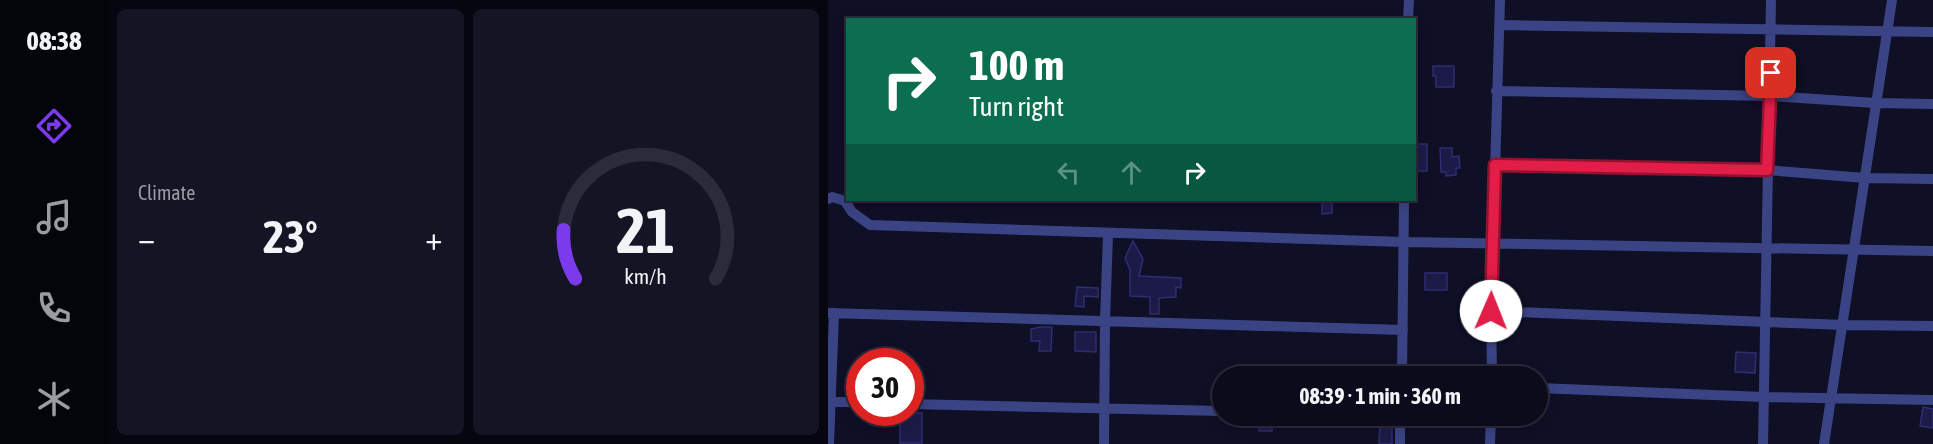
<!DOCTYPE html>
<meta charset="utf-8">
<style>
:root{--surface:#0b0b1c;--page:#141425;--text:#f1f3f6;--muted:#9a9ba3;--line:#2b2b3b;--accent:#7c3aed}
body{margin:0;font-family:"Asap Condensed",sans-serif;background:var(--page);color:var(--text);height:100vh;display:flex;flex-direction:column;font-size:22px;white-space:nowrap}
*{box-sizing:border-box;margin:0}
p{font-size:20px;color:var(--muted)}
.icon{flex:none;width:33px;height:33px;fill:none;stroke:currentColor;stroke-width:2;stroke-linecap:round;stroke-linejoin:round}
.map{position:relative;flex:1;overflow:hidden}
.sheet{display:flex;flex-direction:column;gap:9px;padding:9px;background:#06060f;width:720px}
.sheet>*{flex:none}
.banner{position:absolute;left:18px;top:18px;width:570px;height:183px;border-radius:0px;box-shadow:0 3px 15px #0003,0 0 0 2px var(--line);background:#0b6e4f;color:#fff;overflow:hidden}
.speed{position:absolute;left:18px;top:348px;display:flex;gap:12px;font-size:30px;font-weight:700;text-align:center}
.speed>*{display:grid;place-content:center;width:78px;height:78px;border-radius:50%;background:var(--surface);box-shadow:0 3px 15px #0003,0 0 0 2px var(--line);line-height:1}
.speed .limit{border:9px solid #d22;background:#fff;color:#111}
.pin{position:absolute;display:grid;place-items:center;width:51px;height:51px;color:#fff;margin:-26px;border-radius:12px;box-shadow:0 3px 9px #0006}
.me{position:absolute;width:66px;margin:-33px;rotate:1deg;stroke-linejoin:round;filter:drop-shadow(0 0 4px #0008)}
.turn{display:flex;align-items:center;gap:21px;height:126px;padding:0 24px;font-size:27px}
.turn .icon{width:78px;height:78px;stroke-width:2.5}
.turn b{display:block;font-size:42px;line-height:51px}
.lanes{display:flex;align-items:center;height:57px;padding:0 24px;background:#0003;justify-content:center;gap:30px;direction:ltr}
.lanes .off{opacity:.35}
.big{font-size:45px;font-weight:700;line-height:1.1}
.sheet .card{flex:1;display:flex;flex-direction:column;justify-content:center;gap:9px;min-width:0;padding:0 21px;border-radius:9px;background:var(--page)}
.sheet .dial{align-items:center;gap:0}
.dial svg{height:156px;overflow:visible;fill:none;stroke:var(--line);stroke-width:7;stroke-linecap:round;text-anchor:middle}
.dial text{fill:var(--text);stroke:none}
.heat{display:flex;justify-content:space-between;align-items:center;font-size:33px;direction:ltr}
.sheet .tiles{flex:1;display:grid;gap:9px;grid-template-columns:repeat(2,1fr)}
.trip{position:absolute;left:384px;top:366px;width:336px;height:60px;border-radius:30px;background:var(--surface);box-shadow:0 3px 15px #0003,0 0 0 2px var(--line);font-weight:700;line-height:60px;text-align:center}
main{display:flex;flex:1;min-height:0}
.menu{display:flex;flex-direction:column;width:108px;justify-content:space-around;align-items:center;background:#04040b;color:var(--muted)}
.menu .icon{width:42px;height:42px}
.menu .current{color:var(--accent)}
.menu b{font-size:27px;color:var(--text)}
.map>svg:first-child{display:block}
.building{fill:#1c1b47;stroke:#2f2d73;stroke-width:1.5}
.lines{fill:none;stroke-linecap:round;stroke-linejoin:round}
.street{stroke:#3a4485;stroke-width:10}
.route-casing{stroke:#92132f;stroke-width:15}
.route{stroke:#e11d48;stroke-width:10}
</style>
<main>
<nav class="menu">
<b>08:38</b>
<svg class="icon current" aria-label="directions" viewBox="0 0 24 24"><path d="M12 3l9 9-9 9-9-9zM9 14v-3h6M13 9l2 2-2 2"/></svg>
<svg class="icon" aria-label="music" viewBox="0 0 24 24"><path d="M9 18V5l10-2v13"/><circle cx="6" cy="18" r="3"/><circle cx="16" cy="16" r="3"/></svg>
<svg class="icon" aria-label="phone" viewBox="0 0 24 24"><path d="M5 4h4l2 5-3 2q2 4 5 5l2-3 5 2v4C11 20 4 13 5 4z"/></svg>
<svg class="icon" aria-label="climate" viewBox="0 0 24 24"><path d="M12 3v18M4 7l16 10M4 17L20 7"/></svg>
</nav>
<section class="sheet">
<div class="tiles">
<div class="card"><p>Climate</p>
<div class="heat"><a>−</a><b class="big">23°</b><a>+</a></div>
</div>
<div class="card dial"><svg viewBox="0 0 100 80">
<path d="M14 69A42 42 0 1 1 86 69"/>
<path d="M14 69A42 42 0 0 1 8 44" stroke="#7c3aed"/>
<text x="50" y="56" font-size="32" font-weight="700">21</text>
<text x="50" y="72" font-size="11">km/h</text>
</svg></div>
</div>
</section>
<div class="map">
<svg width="1105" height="444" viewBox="0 0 1105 444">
<rect width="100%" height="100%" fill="#0f0f26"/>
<path class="building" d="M605,66H626V87H608V76H605Z
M588,144H599V171H588Z
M612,148H624V157L631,156L632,168H628V175L618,176V172H613Z
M494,200H504V213L494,214Z
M305,241L315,259L311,276L353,278V288L348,287V297L331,298V314H322V297L302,296V270L297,258Z
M597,273H619V290H597Z
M249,287L270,288V297L256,296V307L247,306Z
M212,327H224L223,351H211L212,341H203V329Z
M247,332H268V352L247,351Z
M908,352L928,353L927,373L907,372Z
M1095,407L1105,409V428L1092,426Z
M72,413H94V443H72Z
M431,421L444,422V431H431Z
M552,424H564V444H551Z"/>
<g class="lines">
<path class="street" d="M580,20L581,0
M672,25L1105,32
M668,91L943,96L1047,103L1105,104
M667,165L939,170L1037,178L1105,179
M0,199L4,197L17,201L24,212L42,225L576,242L1105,251
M663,311L1016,325L1105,326
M0,313L575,330
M574,376L576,200
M664,376L663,311L672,0
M710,388L935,397L1105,400
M0,402H32
M82,404L394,411
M551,416H572
M572,416V444
M1,444L6,313
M276,444L277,321L280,234
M662,444L663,416
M935,444L943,0
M996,444L1064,0"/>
</g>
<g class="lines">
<g class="route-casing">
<path id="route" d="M663,311L667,165L939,170L943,73"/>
</g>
<use href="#route" class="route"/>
</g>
</svg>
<div class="speed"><div class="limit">30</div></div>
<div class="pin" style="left:943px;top:73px;background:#d93025"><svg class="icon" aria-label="arrive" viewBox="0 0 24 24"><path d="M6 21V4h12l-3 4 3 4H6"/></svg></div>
<svg class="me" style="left:663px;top:311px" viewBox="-20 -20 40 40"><circle r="19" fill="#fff"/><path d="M0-13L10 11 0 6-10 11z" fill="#e11d48"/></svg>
<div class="trip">08:39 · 1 min · 360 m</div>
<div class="banner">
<div class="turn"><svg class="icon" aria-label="right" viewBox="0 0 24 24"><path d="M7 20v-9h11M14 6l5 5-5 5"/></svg><div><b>100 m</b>Turn right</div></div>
<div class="lanes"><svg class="icon off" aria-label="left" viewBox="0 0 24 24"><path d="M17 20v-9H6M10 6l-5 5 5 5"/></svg><svg class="icon off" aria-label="ahead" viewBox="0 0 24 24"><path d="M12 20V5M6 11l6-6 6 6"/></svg><svg class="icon" aria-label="right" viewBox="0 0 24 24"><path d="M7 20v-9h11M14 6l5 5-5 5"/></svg></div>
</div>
</div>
</main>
